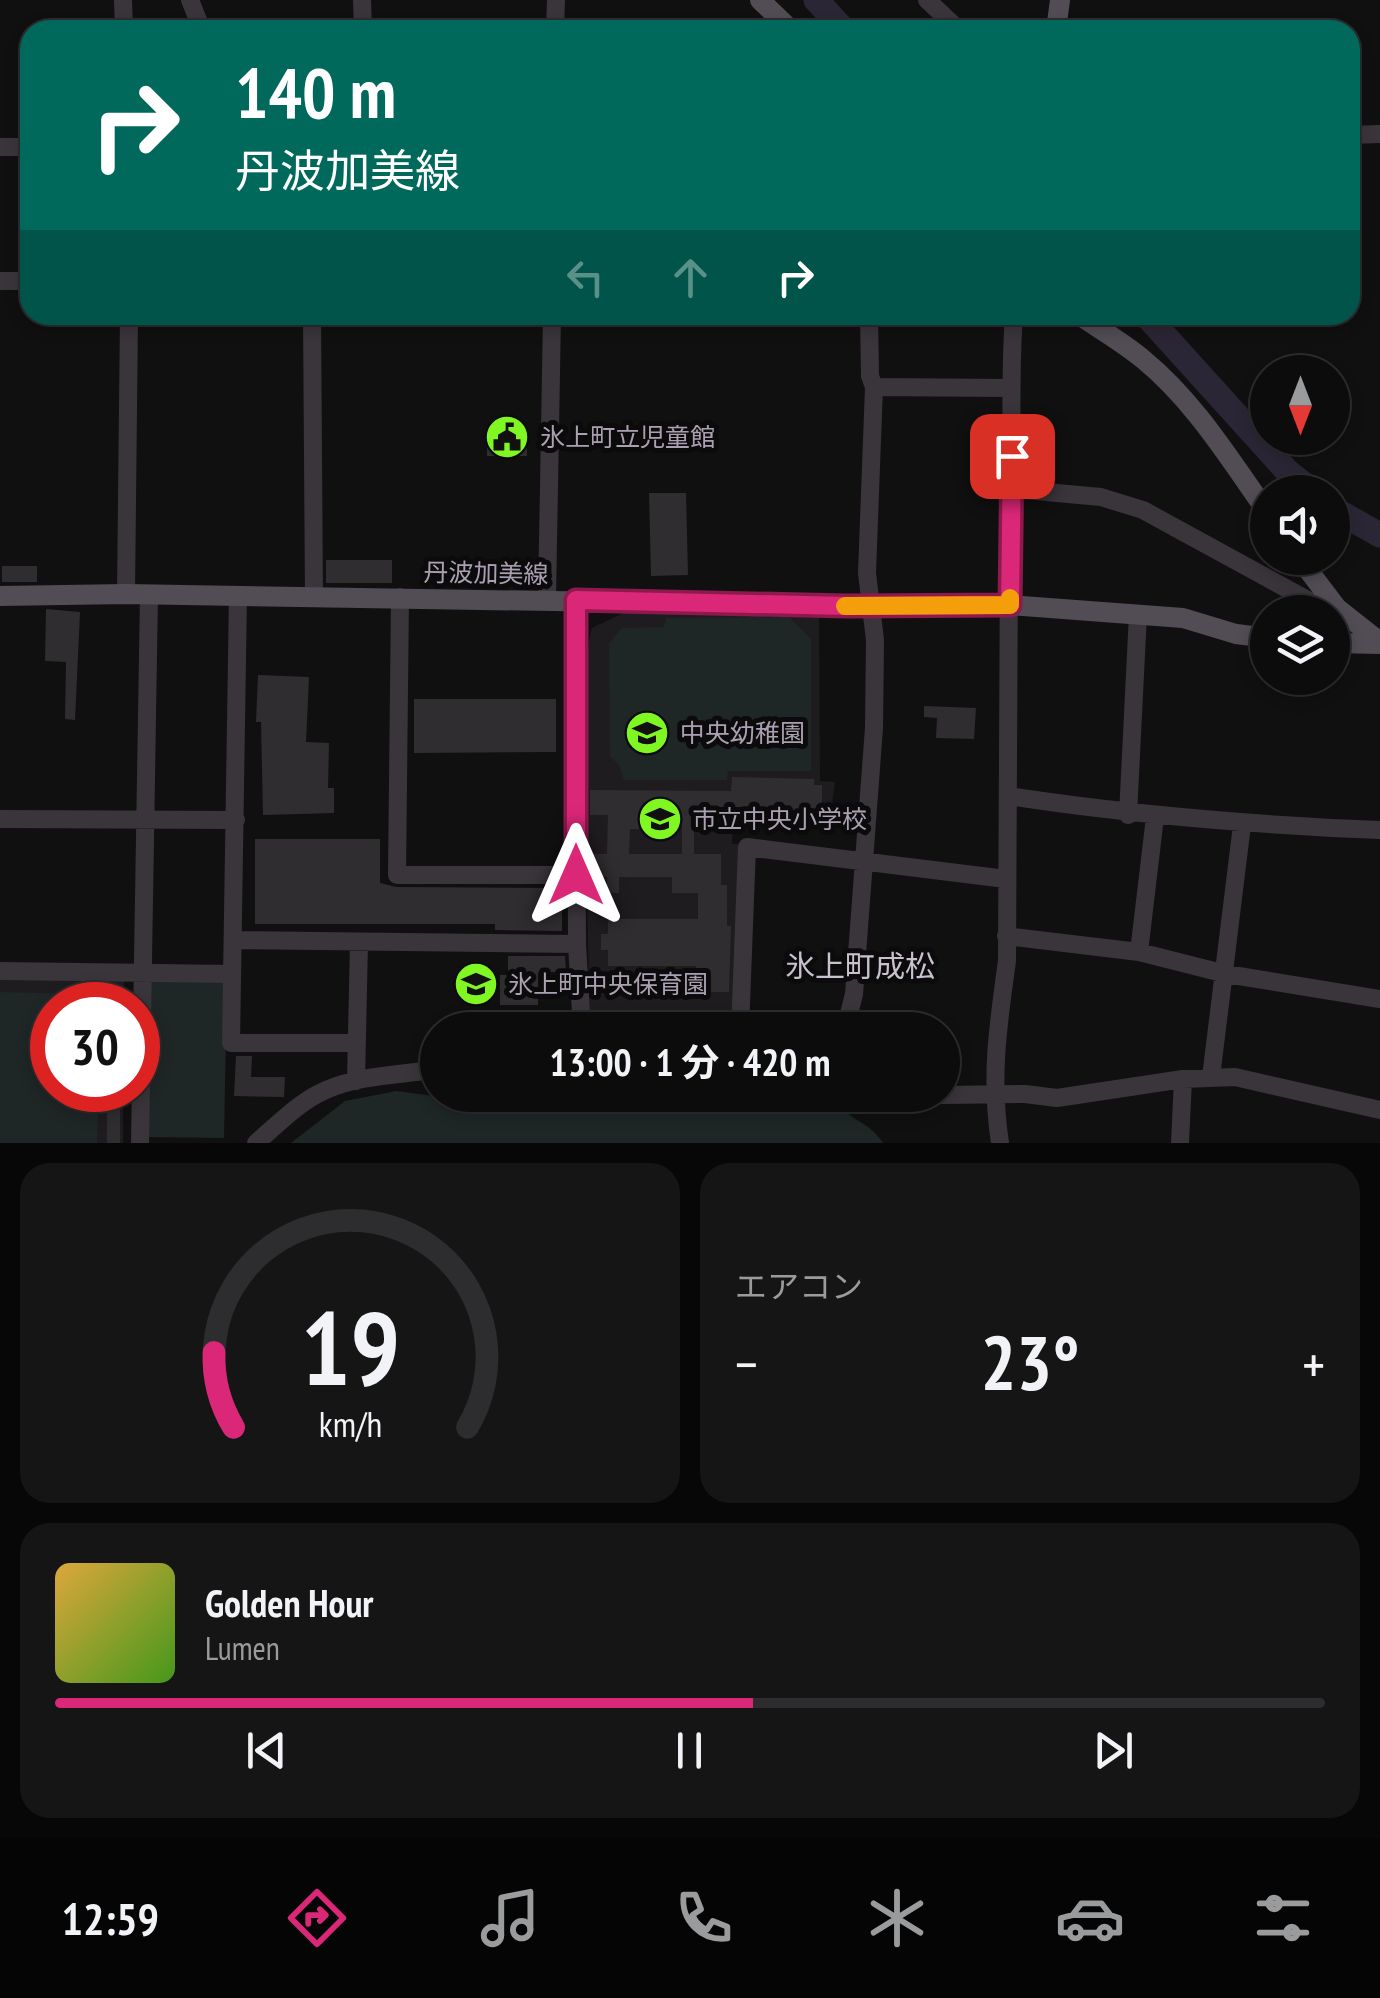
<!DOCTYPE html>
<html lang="ja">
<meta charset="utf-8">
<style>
:root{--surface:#0d0c0d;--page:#161516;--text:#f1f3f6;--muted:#9a9b9d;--line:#2d2c2e;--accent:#db2777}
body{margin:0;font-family:"PT Sans Narrow","Noto Sans JP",sans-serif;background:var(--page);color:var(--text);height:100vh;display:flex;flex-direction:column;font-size:38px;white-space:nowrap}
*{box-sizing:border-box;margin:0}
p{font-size:32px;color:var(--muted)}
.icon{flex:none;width:55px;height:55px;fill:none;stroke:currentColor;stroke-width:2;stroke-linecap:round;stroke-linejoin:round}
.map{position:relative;height:1143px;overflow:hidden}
.sheet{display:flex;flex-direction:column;gap:20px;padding:20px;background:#070707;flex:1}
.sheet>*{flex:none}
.hud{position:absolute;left:20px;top:20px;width:1340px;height:305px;border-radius:30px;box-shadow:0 5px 15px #0003,0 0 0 2px var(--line);background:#00695c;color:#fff;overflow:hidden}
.needle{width:65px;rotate:180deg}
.buttons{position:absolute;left:1250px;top:355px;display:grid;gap:20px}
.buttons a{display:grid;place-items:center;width:100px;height:100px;border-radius:50%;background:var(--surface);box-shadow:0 5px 15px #0003,0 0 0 2px var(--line);font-size:50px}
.speed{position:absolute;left:30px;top:982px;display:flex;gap:20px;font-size:50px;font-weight:700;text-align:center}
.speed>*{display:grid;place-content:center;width:130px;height:130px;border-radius:50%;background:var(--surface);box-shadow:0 5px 15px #0003,0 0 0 2px var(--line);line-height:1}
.speed .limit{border:15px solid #d22;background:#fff;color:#111}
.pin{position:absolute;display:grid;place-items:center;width:85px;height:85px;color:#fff;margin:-42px;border-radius:20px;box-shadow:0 5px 15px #0006}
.me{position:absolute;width:110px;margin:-55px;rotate:0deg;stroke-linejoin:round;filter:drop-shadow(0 0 8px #0008)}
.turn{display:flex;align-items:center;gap:35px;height:210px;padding:0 50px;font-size:45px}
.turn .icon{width:130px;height:130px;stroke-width:2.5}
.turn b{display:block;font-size:70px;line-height:85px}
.lanes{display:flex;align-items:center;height:95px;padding:0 50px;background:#0003;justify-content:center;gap:50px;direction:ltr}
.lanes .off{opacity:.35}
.big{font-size:75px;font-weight:700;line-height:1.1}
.sheet .tile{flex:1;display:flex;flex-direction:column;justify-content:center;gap:15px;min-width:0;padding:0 35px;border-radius:30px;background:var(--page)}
.sheet .dial{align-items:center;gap:0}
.dial svg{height:260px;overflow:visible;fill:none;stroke:var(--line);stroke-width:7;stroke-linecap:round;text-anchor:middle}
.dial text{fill:var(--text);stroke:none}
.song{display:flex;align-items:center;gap:30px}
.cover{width:120px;height:120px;border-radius:15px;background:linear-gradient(135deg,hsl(40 70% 55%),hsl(100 70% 35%))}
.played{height:10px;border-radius:5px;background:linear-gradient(90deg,var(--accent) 55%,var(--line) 55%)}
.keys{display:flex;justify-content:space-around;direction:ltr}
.heat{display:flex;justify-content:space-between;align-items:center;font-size:55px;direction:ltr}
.sheet .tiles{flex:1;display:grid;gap:20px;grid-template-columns:1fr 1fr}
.tile:last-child{grid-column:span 2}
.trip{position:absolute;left:420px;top:1012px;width:540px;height:100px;border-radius:50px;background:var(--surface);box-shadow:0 5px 15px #0003,0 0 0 2px var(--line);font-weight:700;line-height:100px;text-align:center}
.dock{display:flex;height:160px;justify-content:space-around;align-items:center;background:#050505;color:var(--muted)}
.dock .icon{width:70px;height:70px}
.dock .on{color:var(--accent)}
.dock b{font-size:45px;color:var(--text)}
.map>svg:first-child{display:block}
.built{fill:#1e1c1e}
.green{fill:#1e2626}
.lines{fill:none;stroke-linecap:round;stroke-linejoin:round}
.river{stroke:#2b2635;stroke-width:25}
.building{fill:#302d30;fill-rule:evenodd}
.minor{stroke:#3a353b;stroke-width:18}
.major{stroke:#524c55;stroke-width:20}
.route-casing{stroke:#8e194d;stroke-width:25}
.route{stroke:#db2777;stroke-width:18}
.slow{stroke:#f59e0b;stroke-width:18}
.labels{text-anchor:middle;stroke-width:10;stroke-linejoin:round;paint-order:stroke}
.poi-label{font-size:25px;fill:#aba0b2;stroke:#0c0b0c;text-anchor:start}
.street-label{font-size:25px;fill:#aba0b2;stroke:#0c0b0c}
.quarter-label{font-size:30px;fill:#cac1ce;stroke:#0c0b0c}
</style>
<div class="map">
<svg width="1380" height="1143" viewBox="0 0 1380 1143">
<rect width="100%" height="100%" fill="#111011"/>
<path class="built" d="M819,610L820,781L835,782L829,826L733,813L732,844H739L736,1020L731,1025L600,1030L590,1022L587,894L588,644L592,628L627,611Z
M0,977L124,979V1005H52V1090H123V1143H0Z"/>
<path class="green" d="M789,617L811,639V771H728L727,780H624L619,765L610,756L609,643L622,628L664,627L666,618Z
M151,979L227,980L224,1138L148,1137Z
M0,992L86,994L96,1005H52V1090H99L97,1143H0Z
M396,1091L450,1098L834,1095C848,1123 868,1119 883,1143H291L345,1101Z"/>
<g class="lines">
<path class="river" d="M816,0L844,30
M1146,315L1287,471L1314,492
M1332,508L1380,535"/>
</g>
<path class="building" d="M487,428H527V456H487Z
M649,493H686L688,575L651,576Z
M326,560H392V583H326Z
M2,566H37V582H2Z
M46,609L80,612L75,720L65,719L66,662L45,661Z
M258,675L309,677L306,742L329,743L328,788H334V813L263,815L261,722H256Z
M414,699H556V752L414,753Z
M924,706L976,708L974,739L936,738L937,718L924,717Z
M732,777L814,779V785H822V811L723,809V816H694V854H721V885H727V926H731L729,992H696V966H608V950H601V934H608V919H698V893H672V877H619V893H607V877H589V854H607L608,815H590V790L731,791ZM639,815H682V854H629L630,829H639Z
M255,839H380V883L396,887L562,888V931L495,930V924H255Z
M508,956H565L566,972H538V1005H500V975H508Z
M236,1056H252L251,1077H285L284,1097L234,1096Z
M107,1093H120V1143H107Z"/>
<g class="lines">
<path class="minor" d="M123,0L124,30
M190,0L202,30
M362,0L363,30
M927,0L959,30
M555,30L556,0
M1350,135L1380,134
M0,147H30
M0,281H30
M312,315L314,596
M874,387L1009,388
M1014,489L1101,497L1143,510L1313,603L1337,608
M126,594L129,315
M238,595L231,1043H357
M400,597L397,875H577
M547,599L552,315
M576,600L577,944L582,1030
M1008,796C1132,815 1254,825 1380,830
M1128,815L1138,614
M0,819L236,820
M1006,936L1139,952L1226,974L1380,999
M233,940L577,944
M1139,952L1155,817
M0,971L232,974
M740,1030L747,847L1006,879
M845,1030L854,994L874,728L875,640L867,573L874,387L870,376L869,315
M1211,1077L1242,825
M356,1081L359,942
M942,1095L1025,1094L1057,1098L1183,1079L1235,1077L1380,1110
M140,1143L149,594
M256,1143C278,1124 300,1101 326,1090C360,1075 401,1075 438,1069
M1000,1143C990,1077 998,1026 1007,961L1009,553C1015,474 1008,395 1014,315
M1180,1143L1183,1079"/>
<path class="major" d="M760,0L791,30
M1056,30L1060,0
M1079,315C1101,330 1124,343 1144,360C1195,402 1230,460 1268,513
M1299,558L1337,608L1380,642
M0,596L126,594L847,606L1010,605L1183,618L1236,634L1268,638
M1332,643L1380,644"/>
</g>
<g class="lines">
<g class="route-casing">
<path id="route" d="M576,875V600L847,606L1010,605L1012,456"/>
</g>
<use href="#route" class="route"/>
<path class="slow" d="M845,606L1010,605V598"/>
</g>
<defs>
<g id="civic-disc" transform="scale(2.25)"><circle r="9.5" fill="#80f722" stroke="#0c0b0c"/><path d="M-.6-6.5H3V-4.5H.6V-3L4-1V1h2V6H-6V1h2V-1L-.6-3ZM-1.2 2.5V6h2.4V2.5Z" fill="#111"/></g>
<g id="school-disc" transform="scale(2.25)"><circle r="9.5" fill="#80f722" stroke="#0c0b0c"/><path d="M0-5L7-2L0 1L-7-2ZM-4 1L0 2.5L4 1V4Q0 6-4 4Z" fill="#111"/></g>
</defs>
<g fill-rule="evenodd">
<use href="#civic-disc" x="507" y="437"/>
<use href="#school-disc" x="647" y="733"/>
<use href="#school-disc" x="660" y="819"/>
<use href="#school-disc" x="476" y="984"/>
</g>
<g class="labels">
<g class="poi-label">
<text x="540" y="446">氷上町立児童館</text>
<text x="680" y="742">中央幼稚園</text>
<text x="692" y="828">市立中央小学校</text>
<text x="508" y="993">氷上町中央保育園</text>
</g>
<g class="street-label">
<text transform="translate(486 573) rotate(1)" y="9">丹波加美線</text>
</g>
<g class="quarter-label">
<text x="860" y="977">氷上町成松</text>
</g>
</g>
</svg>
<div class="buttons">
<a><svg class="needle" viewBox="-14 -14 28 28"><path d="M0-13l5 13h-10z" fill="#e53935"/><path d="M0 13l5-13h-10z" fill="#9a9b9d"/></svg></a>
<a><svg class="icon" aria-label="sound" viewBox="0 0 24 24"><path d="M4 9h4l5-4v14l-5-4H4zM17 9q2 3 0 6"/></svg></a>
<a><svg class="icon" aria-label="layers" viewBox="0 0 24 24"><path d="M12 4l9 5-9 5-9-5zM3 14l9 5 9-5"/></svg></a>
</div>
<div class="speed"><div class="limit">30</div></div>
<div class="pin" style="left:1012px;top:456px;background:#d93025"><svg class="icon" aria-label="arrive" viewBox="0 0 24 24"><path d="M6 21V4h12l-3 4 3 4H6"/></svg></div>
<svg class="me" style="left:576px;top:875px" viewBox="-20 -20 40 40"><path d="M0-17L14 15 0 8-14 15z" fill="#db2777" stroke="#fff" stroke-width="4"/></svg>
<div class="trip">13:00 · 1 分 · 420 m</div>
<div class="hud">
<div class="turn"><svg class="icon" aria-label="right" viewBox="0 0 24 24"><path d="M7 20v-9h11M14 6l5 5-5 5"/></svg><div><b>140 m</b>丹波加美線</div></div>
<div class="lanes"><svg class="icon off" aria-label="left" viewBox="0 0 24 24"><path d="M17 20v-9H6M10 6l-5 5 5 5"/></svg><svg class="icon off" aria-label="ahead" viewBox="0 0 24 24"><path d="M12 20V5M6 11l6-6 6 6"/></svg><svg class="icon" aria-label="right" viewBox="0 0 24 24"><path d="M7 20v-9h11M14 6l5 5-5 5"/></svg></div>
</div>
</div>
<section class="sheet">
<div class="tiles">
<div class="tile dial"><svg viewBox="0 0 100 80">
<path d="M14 69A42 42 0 1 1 86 69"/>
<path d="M14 69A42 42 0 0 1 8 46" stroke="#db2777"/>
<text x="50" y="56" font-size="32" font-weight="700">19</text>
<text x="50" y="72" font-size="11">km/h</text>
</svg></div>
<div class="tile"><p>エアコン</p>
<div class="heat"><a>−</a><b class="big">23°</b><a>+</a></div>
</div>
<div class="tile">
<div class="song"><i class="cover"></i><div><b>Golden Hour</b><p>Lumen</p></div></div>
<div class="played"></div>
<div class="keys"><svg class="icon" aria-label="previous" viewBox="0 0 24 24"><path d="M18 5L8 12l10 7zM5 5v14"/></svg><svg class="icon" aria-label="pause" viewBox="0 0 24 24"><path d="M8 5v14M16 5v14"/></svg><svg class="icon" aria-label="next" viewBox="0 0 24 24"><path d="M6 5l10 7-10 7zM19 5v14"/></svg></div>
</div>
</div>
</section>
<nav class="dock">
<b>12:59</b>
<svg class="icon on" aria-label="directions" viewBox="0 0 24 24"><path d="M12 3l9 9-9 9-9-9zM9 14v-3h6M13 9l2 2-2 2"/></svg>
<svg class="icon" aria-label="music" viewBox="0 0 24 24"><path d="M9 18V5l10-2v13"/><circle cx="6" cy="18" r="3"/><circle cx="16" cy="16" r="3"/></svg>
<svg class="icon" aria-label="phone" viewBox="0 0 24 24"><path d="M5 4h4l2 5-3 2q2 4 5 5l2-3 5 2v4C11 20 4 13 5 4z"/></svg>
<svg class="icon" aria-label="climate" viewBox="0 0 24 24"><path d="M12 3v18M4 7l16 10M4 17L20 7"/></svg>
<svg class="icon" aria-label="car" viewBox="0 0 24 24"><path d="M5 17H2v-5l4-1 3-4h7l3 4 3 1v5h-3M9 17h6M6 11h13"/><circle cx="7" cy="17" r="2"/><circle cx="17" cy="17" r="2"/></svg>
<svg class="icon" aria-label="filters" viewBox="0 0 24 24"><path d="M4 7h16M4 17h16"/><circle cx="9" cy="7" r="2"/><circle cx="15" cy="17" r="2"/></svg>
</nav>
